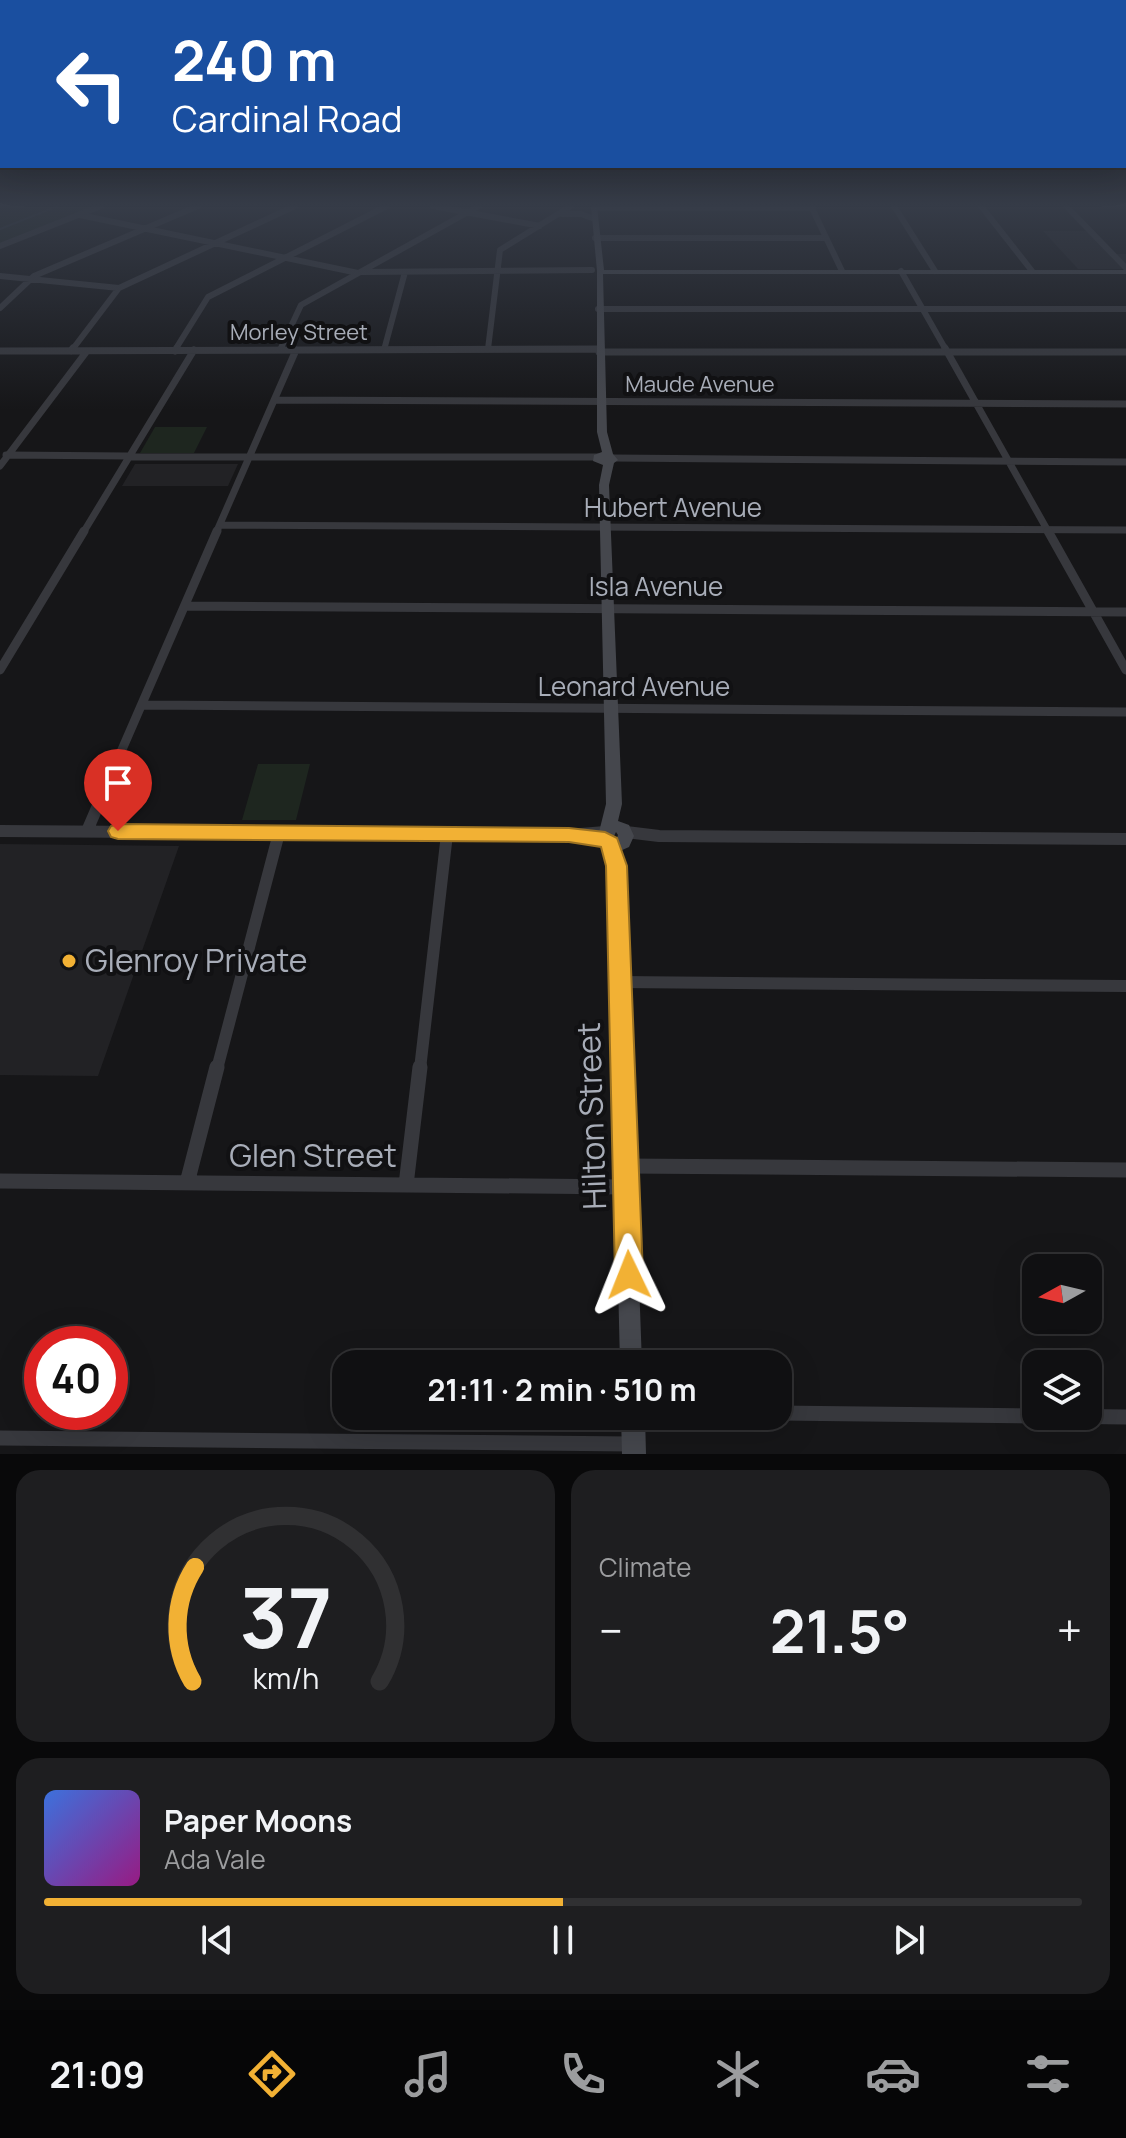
<!DOCTYPE html>
<meta charset="utf-8">
<style>
:root{--surface:#101012;--page:#1e1e20;--text:#f1f3f6;--muted:#9c9d9f;--line:#303032;--accent:#f2b134}
body{margin:0;font-family:Manrope,sans-serif;background:var(--page);color:var(--text);height:100vh;display:flex;flex-direction:column;font-size:30px;white-space:nowrap}
*{box-sizing:border-box;margin:0}
p{font-size:26px;color:var(--muted)}
.icon{flex:none;width:44px;height:44px;fill:none;stroke:currentColor;stroke-width:2;stroke-linecap:round;stroke-linejoin:round}
.map{position:relative;height:1454px;overflow:hidden}
.side{display:flex;flex-direction:column;gap:16px;padding:16px;background:#09090a;flex:1}
.side>*{flex:none}
.banner{position:absolute;left:0px;top:0px;width:1126px;height:168px;box-shadow:0 8px 32px #0002,0 0 0 2px var(--line);background:#1a4fa0;color:#fff;overflow:hidden}
.needle{width:52px;rotate:262deg}
.tools{position:absolute;left:1022px;top:1254px;display:grid;gap:16px}
.tools a{display:grid;place-items:center;width:80px;height:80px;border-radius:16px;background:var(--surface);box-shadow:0 8px 32px #0002,0 0 0 2px var(--line);font-size:40px}
.speed{position:absolute;left:24px;top:1326px;display:flex;gap:16px;font-size:40px;font-weight:700;text-align:center}
.speed>*{display:grid;place-content:center;width:104px;height:104px;border-radius:50%;background:var(--surface);box-shadow:0 8px 32px #0002,0 0 0 2px var(--line);line-height:1}
.speed .limit{border:12px solid #d22;background:#fff;color:#111}
.pin{position:absolute;display:grid;place-items:center;width:68px;height:68px;color:#fff;margin:-82px -34px;border-radius:50% 50% 50% 0;rotate:-45deg;box-shadow:0 0 8px #0007}
.pin .icon{rotate:45deg}
.me{position:absolute;width:88px;margin:-44px;rotate:358deg;stroke-linejoin:round;filter:drop-shadow(0 0 6px #0008)}
.turn{display:flex;align-items:center;gap:28px;height:168px;padding:0 40px;font-size:36px}
.turn .icon{width:104px;height:104px;stroke-width:2.5}
.turn b{display:block;font-size:56px;line-height:68px}
.big{font-size:60px;font-weight:700;line-height:1.1}
.side .tile{flex:1;display:flex;flex-direction:column;justify-content:center;gap:12px;min-width:0;padding:0 28px;border-radius:24px;background:var(--page)}
.side .dial{align-items:center;gap:0}
.dial svg{height:208px;overflow:visible;fill:none;stroke:var(--line);stroke-width:7;stroke-linecap:round;text-anchor:middle}
.dial text{fill:var(--text);stroke:none}
.song{display:flex;align-items:center;gap:24px}
.cover{width:96px;height:96px;border-radius:12px;background:linear-gradient(135deg,hsl(220 70% 55%),hsl(310 70% 35%))}
.played{height:8px;border-radius:4px;background:linear-gradient(90deg,var(--accent) 50%,var(--line) 50%)}
.keys{display:flex;justify-content:space-around;direction:ltr}
.heat{display:flex;justify-content:space-between;align-items:center;font-size:44px;direction:ltr}
.side .tiles{flex:1;display:grid;gap:16px;grid-template-columns:1fr 1fr}
.tile:last-child{grid-column:span 2}
.trip{position:absolute;left:332px;top:1350px;width:460px;height:80px;border-radius:24px;background:var(--surface);box-shadow:0 8px 32px #0002,0 0 0 2px var(--line);font-weight:700;line-height:80px;text-align:center}
.tab-bar{display:flex;height:128px;justify-content:space-around;align-items:center;background:#060607;color:var(--muted)}
.tab-bar .icon{width:56px;height:56px}
.tab-bar .current{color:var(--accent)}
.tab-bar b{font-size:36px;color:var(--text)}
.map>svg:first-child{display:block}
.built{fill:#222225}
.green{fill:#1e261f}
.lines{fill:none;stroke-linecap:round;stroke-linejoin:round}
.stream{stroke:#2c353c;stroke-width:2}
.street-far4{stroke:#37383d;stroke-width:6}
.street-far3{stroke:#37383d;stroke-width:7}
.street-far2{stroke:#37383d;stroke-width:9}
.street-far1{stroke:#37383d;stroke-width:12}
.street{stroke:#37383d;stroke-width:15}
.secondary{fill:#45474d;fill-rule:evenodd}
.route{fill:#f2b134;stroke:#9d7322;stroke-width:2}
.poi-dot{fill:#f2b134;stroke:#111113;stroke-width:3}
.labels{text-anchor:middle;stroke-width:8;stroke-linejoin:round;paint-order:stroke}
.far-street-label{font-size:22px;fill:#a8adb8;stroke:#111113}
.street-label{font-size:26px;fill:#a8adb8;stroke:#111113}
.near-poi-label{font-size:32px;fill:#a8adb8;stroke:#111113;text-anchor:start}
.near-street-label{font-size:32px;fill:#a8adb8;stroke:#111113}
</style>
<div class="map">
<svg width="1126" height="1454" viewBox="0 0 1126 1454">
<rect width="100%" height="100%" fill="#161618"/>
<path class="built" d="M1043,231H1088L1113,254H1126V269H1078Z
M135,464H238L228,486H122Z
M0,844L179,846L98,1076L0,1075Z"/>
<path class="green" d="M0,206H95L0,243Z
M155,427H207L194,453H140Z
M258,764H310L296,820H242Z"/>
<g class="lines">
<path class="stream" d="M0,229L58,206"/>
<path class="street-far4" d="M433,206L540,226
M811,206L842,271
M894,206L935,271
M981,206L1032,271
M1066,206L1126,268
M594,208H813
M562,214H581L595,219
M80,215L358,273
M595,238H826
M0,246L101,206
M901,271L946,350
M362,272L592,270
M0,276L119,288
M0,308L34,276L198,206
M598,309H1126
M488,349L500,250L571,206
M72,350L119,288L295,206
M175,350L208,297L387,206
M223,350L599,349
M280,350L301,305L479,206
M384,350L405,272"/>
<path class="street-far3" d="M945,348L1049,533
M0,351L599,349
M71,351L73,348
M175,351L177,348
M599,352H1126
M275,400L1126,404
M6,455L128,456
M127,457H598
M613,458L1126,462
M0,466L87,351
M220,525L1126,530
M83,533L194,350
M216,533L296,350"/>
<path class="street-far2" d="M1048,531L1126,670
M185,606L1126,612
M0,670L84,531
M142,705L1126,712
M114,768L217,531"/>
<path class="street-far1" d="M0,831L569,835L605,832
M87,831L115,766
M626,832L659,836L1126,839
M619,982L1126,986
M217,1069L279,833
M420,1069L447,834"/>
<path class="street" d="M625,1166L1126,1170
M0,1181L626,1187
M187,1183L217,1067
M406,1185L420,1067
M778,1413L1036,1416
M1051,1416L1126,1417
M0,1438L632,1444"/>
<path class="secondary" d="M591,206H597L604,270H1126V274H603L607,432L613,454L618,460L614,463L609,485L622,804L618,821L629,825L634,836L629,847L620,851L624,866L642,1364H620L608,866L598,836L606,804L599,485L603,465L593,461L594,455L602,452L597,432V271ZM616,832L618,835L616,840L614,836Z
M621,1416H645L646,1454H622Z"/>
</g>
<linearGradient id="sky" x2="0" y2="1"><stop stop-color="#0c0c0d"/><stop offset="0.5" stop-color="#363c48"/><stop offset="1" stop-color="#363c48" stop-opacity="0"/></linearGradient>
<rect width="1126" height="410" fill="url(#sky)"/>
<path class="route" d="M118,824L569,828L605,832L617,838L627,866L643,1275L638,1285L629,1289L619,1285L615,1275L606,866L601,847L569,842L118,839L111,837L108,831L111,826Z"/>
<circle class="poi-dot" cx="69" cy="961" r="8"/>
<g class="labels">
<g class="far-street-label">
<text x="299" y="340">Morley Street</text>
<text x="700" y="392">Maude Avenue</text>
</g>
<g class="street-label">
<text x="673" y="517">Hubert Avenue</text>
<text x="656" y="596">Isla Avenue</text>
<text x="634" y="696">Leonard Avenue</text>
</g>
<g class="near-poi-label">
<text x="85" y="972">Glenroy Private</text>
</g>
<g class="near-street-label">
<text transform="translate(592 1116) rotate(-92)" y="11">Hilton Street</text>
<text x="313" y="1167">Glen Street</text>
</g>
</g>
</svg>
<div class="tools">
<a><svg class="needle" viewBox="-14 -14 28 28"><path d="M0-13l5 13h-10z" fill="#e53935"/><path d="M0 13l5-13h-10z" fill="#9c9d9f"/></svg></a>
<a><svg class="icon" aria-label="layers" viewBox="0 0 24 24"><path d="M12 4l9 5-9 5-9-5zM3 14l9 5 9-5"/></svg></a>
</div>
<div class="speed"><div class="limit">40</div></div>
<div class="pin" style="left:118px;top:831px;background:#d93025"><svg class="icon" aria-label="arrive" viewBox="0 0 24 24"><path d="M6 21V4h12l-3 4 3 4H6"/></svg></div>
<svg class="me" style="left:629px;top:1275px" viewBox="-20 -20 40 40"><path d="M0-17L14 15 0 8-14 15z" fill="#f2b134" stroke="#fff" stroke-width="4"/></svg>
<div class="trip">21:11 · 2 min · 510 m</div>
<div class="banner">
<div class="turn"><svg class="icon" aria-label="left" viewBox="0 0 24 24"><path d="M17 20v-9H6M10 6l-5 5 5 5"/></svg><div><b>240 m</b>Cardinal Road</div></div>
</div>
</div>
<section class="side">
<div class="tiles">
<div class="tile dial"><svg viewBox="0 0 100 80">
<path d="M14 69A42 42 0 1 1 86 69"/>
<path d="M14 69A42 42 0 0 1 15 25" stroke="#f2b134"/>
<text x="50" y="56" font-size="32" font-weight="700">37</text>
<text x="50" y="72" font-size="11">km/h</text>
</svg></div>
<div class="tile"><p>Climate</p>
<div class="heat"><a>−</a><b class="big">21.5°</b><a>+</a></div>
</div>
<div class="tile">
<div class="song"><i class="cover"></i><div><b>Paper Moons</b><p>Ada Vale</p></div></div>
<div class="played"></div>
<div class="keys"><svg class="icon" aria-label="previous" viewBox="0 0 24 24"><path d="M18 5L8 12l10 7zM5 5v14"/></svg><svg class="icon" aria-label="pause" viewBox="0 0 24 24"><path d="M8 5v14M16 5v14"/></svg><svg class="icon" aria-label="next" viewBox="0 0 24 24"><path d="M6 5l10 7-10 7zM19 5v14"/></svg></div>
</div>
</div>
</section>
<nav class="tab-bar">
<b>21:09</b>
<svg class="icon current" aria-label="directions" viewBox="0 0 24 24"><path d="M12 3l9 9-9 9-9-9zM9 14v-3h6M13 9l2 2-2 2"/></svg>
<svg class="icon" aria-label="music" viewBox="0 0 24 24"><path d="M9 18V5l10-2v13"/><circle cx="6" cy="18" r="3"/><circle cx="16" cy="16" r="3"/></svg>
<svg class="icon" aria-label="phone" viewBox="0 0 24 24"><path d="M5 4h4l2 5-3 2q2 4 5 5l2-3 5 2v4C11 20 4 13 5 4z"/></svg>
<svg class="icon" aria-label="climate" viewBox="0 0 24 24"><path d="M12 3v18M4 7l16 10M4 17L20 7"/></svg>
<svg class="icon" aria-label="car" viewBox="0 0 24 24"><path d="M5 17H2v-5l4-1 3-4h7l3 4 3 1v5h-3M9 17h6M6 11h13"/><circle cx="7" cy="17" r="2"/><circle cx="17" cy="17" r="2"/></svg>
<svg class="icon" aria-label="filters" viewBox="0 0 24 24"><path d="M4 7h16M4 17h16"/><circle cx="9" cy="7" r="2"/><circle cx="15" cy="17" r="2"/></svg>
</nav>
